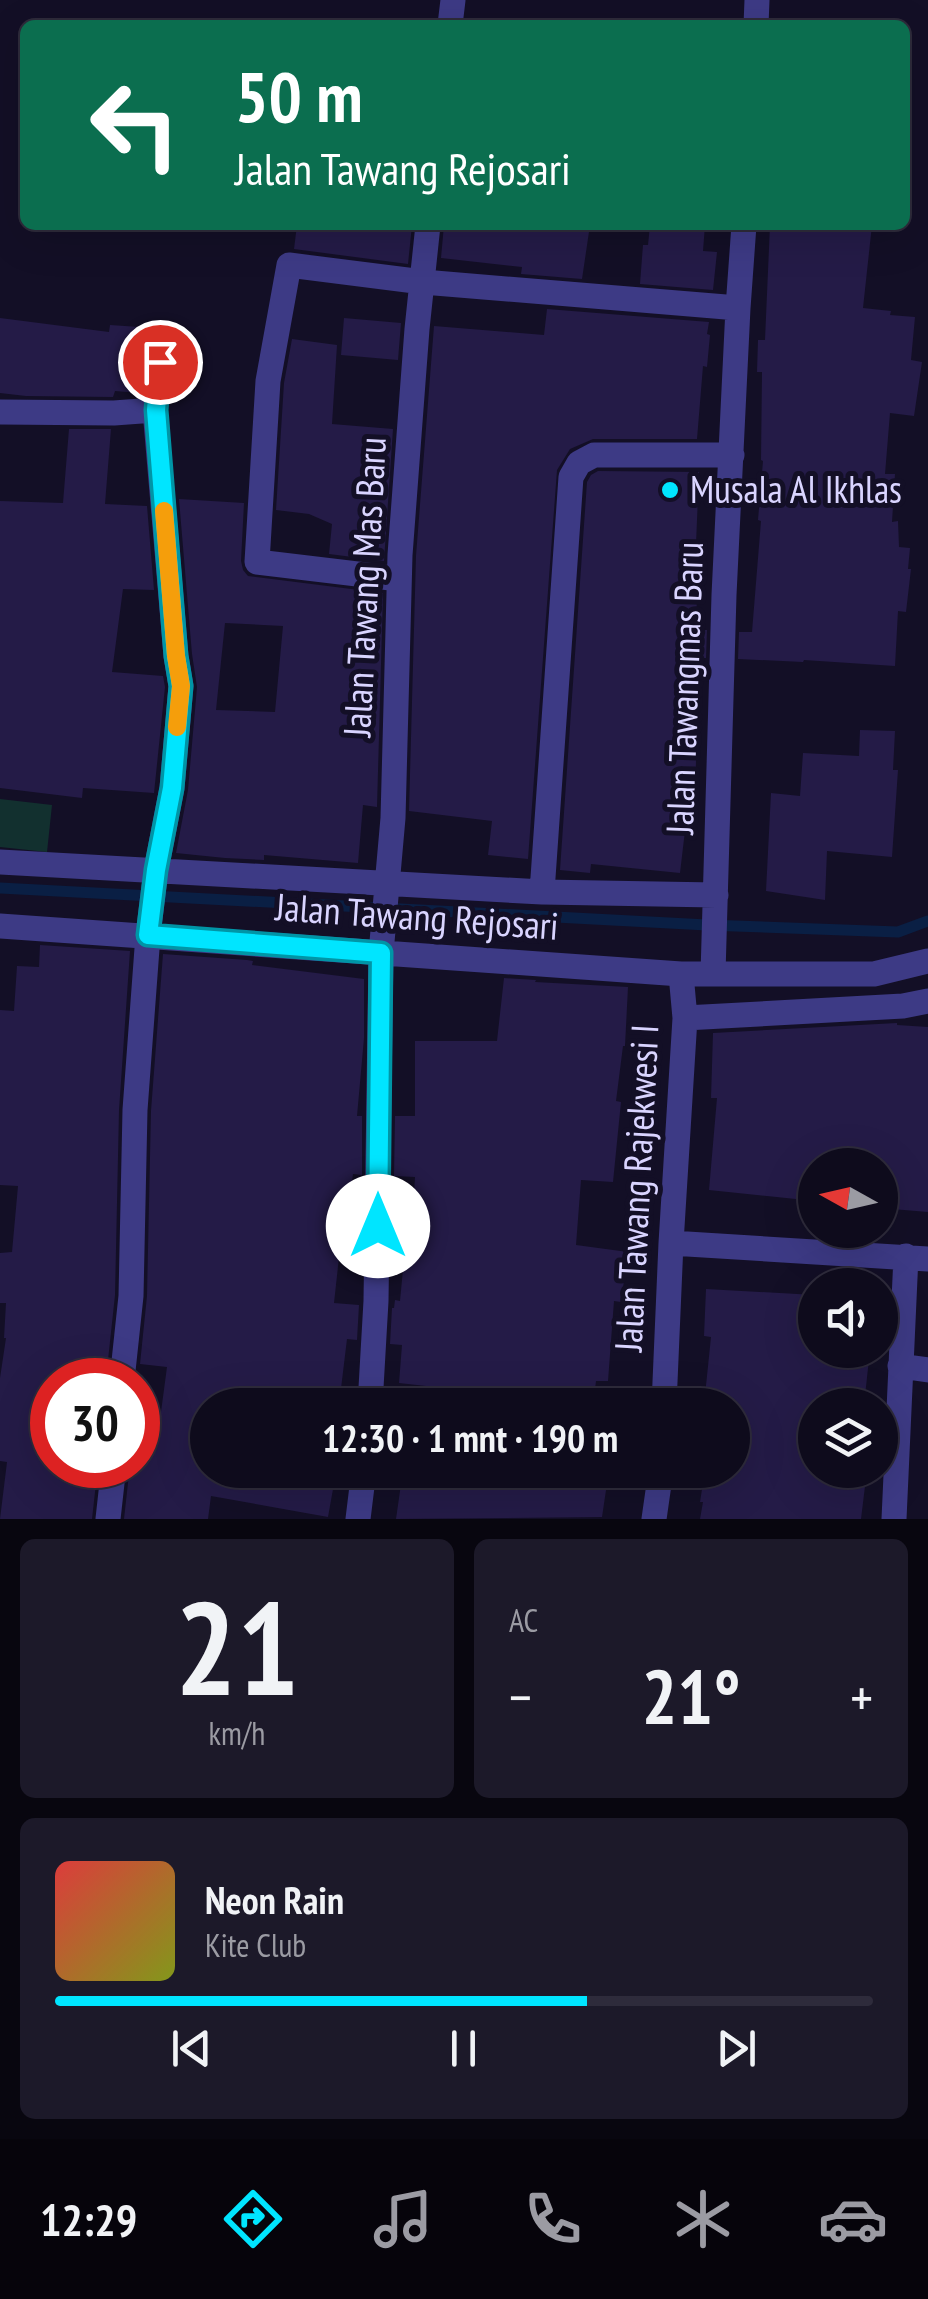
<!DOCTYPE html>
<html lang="id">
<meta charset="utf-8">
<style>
:root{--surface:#0e0b1c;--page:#1c1929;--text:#f1f3f6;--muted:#9b9ba3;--line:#2e2b3b;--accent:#00e5ff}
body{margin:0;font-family:"PT Sans Narrow",sans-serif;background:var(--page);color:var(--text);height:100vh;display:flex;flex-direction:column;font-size:38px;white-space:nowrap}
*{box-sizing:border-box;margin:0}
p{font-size:32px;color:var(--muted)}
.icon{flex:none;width:55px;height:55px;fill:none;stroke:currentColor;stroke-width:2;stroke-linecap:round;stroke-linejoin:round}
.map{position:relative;height:1519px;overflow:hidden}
.panel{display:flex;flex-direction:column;gap:20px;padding:20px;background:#08060f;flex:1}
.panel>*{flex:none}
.top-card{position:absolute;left:20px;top:20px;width:890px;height:210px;border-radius:15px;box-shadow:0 10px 40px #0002,0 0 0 2px var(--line);background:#0b6e4f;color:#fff;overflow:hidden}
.needle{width:65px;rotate:278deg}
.tools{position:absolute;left:798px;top:1148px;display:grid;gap:20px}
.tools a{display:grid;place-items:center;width:100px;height:100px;border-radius:50%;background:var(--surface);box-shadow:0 10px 40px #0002,0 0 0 2px var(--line);font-size:50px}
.speed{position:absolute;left:30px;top:1358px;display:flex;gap:20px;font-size:50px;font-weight:700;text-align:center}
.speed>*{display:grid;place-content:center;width:130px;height:130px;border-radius:50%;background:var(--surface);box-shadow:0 10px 40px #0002,0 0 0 2px var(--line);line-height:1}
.speed .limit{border:15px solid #d22;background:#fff;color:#111}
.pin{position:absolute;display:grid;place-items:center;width:85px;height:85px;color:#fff;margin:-42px;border:5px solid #fff;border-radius:50%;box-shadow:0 2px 10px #0007}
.me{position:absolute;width:110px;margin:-55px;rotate:0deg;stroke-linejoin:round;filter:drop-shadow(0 0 8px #0008)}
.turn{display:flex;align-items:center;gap:35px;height:210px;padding:0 50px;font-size:45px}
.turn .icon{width:130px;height:130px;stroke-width:2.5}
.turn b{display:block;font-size:70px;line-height:85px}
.big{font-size:75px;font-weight:800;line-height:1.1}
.panel .tile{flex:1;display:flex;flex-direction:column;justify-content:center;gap:15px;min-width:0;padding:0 35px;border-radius:15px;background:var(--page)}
.panel .dial{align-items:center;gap:0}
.dial b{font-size:130px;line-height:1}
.song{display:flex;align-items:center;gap:30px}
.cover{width:120px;height:120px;border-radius:15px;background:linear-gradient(135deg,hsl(0 70% 55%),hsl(70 70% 35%))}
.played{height:10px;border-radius:5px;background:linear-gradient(90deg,var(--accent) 65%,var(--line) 65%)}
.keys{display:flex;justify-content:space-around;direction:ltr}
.heat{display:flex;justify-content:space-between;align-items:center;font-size:55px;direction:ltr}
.panel .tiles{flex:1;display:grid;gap:20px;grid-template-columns:1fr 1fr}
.tile:last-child{grid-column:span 2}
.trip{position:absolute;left:190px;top:1388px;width:560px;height:100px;border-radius:50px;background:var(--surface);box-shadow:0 10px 40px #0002,0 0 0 2px var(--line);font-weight:800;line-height:100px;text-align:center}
.tabs{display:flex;height:160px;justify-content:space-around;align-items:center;background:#06040b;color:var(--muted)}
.tabs .icon{width:70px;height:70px}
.tabs .selected{color:var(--accent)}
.tabs b{font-size:45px;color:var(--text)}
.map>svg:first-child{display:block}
.green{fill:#12302f}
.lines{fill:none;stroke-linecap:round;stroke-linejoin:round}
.stream{stroke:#0a1f44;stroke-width:11}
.building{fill:#241b47;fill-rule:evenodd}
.minor{stroke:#3d3a85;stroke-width:25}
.route-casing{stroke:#0095a6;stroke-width:25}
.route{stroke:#00e5ff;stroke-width:18}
.slow{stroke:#f59e0b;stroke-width:18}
.poi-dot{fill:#00e5ff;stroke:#130f26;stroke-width:4}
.labels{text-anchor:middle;stroke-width:10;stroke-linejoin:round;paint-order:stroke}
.poi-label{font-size:38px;fill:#d9d4ff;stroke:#130f26;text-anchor:start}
.street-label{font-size:38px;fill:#d9d4ff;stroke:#130f26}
</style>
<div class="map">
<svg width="928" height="1519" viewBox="0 0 928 1519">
<rect width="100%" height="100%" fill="#130f26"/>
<path class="green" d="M0,799L52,805L47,852L0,847Z"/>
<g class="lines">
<path class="stream" d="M0,888L707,925L898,932L928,921"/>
</g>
<path class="building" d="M297,225H412L408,264L294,249Z
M444,225H478L505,228V225H590L582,279L521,274L522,267L441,258Z
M650,225H705L703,251L717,252L713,290L640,284L643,245H648Z
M770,225H872L863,308L891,311L890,315L915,317L911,360L922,362L914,416L890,413L885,474H895L892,522L898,521L899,547L910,548L908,569H911L906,612L898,611L895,666L804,660L803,662L738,659L739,632H752L761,521L758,520L763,461L761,460L762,372H757L758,340H765Z
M547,309L709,322L707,334L710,335L707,367L703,366L697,439H593L570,449L557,470L528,859L488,855L492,821L409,811L416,556L434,326L544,335Z
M0,318L109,332L110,325L154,328L152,348L146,353L144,360L140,393L115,391L113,397L26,396L0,393Z
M344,318L401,323L398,360L341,355Z
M292,339L337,345L332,424L393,429L384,561L329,554L332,524L309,514L276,510L284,383Z
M69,429H111L105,504L147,506L154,590L123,589L112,672L163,676L165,687L154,793L83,788L82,798L0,788V501L63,503Z
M598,471L699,472L694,592H697L696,630H707L706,658H699L696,732H698V760H696L695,805H688L680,873L591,864L590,873L560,870L587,482L591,475Z
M179,499L244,503L241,561L243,570L248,576L383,593L377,807L363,805L358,863L264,855V860L225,858L176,853L188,790L197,687L192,654ZM225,623L283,626L275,712L216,710Z
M860,730L895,731L893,770H898L892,857L827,851L825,900L766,891L771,793L800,796L803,753L859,756Z
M40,945L130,951L119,1110L115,1295L108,1360L104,1380H52V1465H98L92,1519H0L7,1462L0,1461V1378L6,1338H4L6,1303H0V1253L12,1252L18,1186L0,1185V1010L14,1011L17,966L39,967Z
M163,954L247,960L253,961L252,965L364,979V1038L357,1116H362V1175L353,1174L344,1239H341L334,1303L359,1305L357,1340L347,1339L339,1405H208V1470H287L335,1478L328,1517L211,1496L208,1519H124L130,1465H145L149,1440L157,1442L167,1367L140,1364L147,1296L151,1111Z
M504,978L536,980L535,982L628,987L625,1046H623L616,1101L621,1102L613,1182L581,1180L576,1245L628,1252L621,1302L614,1301L608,1381H596L593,1405H443L444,1388L399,1383L402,1345L390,1344L392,1308H394L395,1300L400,1301L404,1259H410L415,1177L394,1176L395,1116H415V1041H497Z
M897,1023V1025L928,1027V1212L880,1208V1165H815V1201L709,1190L717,1098H711L713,1033Z
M706,1289L815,1295V1350H870L864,1405H815V1470H867L861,1519H700L703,1502H700L705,1470H732V1405H704L711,1337L704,1336Z
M403,1470H609L602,1517L396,1519Z"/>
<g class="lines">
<path class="minor" d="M450,25L453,0
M756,25L757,0
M0,412L114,413L155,410
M399,579L257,562L268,381L289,265L423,282L738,308
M0,862L542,892L716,895
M542,892L571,477L579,463L594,455H732
M0,926L681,974H874L928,961
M713,974L724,595L738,308L744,225
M685,1018L903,1006L928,1001
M671,1243L928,1259
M900,1366L928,1370
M122,1380L131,1296L135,1110L148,935L156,870L172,788L181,686L176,656L155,410L160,362
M370,1405L376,1301L381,953L393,818L400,555L417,329L428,225
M664,1405L671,1243L685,1018L681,974
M108,1519L114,1465
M358,1519L364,1470
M654,1519L661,1470
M894,1519L906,1256"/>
</g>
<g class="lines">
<g class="route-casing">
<path id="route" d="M160,362L156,410L176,656L181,686L172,788L156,870L148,935L381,953L378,1226"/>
</g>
<use href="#route" class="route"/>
<path class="slow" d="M164,511L176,656L181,686L177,727"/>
</g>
<circle class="poi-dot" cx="670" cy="490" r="10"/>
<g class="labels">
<g class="poi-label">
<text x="690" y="503">Musala Al Ikhlas</text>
</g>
<g class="street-label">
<text transform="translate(365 587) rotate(-87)" y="13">Jalan Tawang Mas Baru</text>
<text transform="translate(685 688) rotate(-88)" y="13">Jalan Tawangmas Baru</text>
<text transform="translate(417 917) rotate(4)" y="13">Jalan Tawang Rejosari</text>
<text transform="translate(637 1188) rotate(-87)" y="13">Jalan Tawang Rajekwesi I</text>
</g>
</g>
</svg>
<div class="tools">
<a><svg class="needle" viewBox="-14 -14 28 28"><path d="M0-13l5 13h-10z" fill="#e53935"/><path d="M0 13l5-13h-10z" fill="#9b9ba3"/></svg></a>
<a><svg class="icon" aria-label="sound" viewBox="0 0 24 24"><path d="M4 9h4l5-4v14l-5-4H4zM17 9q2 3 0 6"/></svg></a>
<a><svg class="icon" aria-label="layers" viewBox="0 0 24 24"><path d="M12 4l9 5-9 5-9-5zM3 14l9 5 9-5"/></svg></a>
</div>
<div class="speed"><div class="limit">30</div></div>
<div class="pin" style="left:160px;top:362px;background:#d93025"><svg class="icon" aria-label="arrive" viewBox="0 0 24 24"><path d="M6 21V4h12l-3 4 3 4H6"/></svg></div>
<svg class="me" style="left:378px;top:1226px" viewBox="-20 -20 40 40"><circle r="19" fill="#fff"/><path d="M0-13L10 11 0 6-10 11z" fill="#00e5ff"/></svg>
<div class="trip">12:30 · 1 mnt · 190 m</div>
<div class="top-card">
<div class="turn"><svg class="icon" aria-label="left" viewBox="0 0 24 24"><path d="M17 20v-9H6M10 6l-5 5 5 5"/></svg><div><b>50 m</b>Jalan Tawang Rejosari</div></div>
</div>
</div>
<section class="panel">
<div class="tiles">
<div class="tile dial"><b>21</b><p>km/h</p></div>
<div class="tile"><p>AC</p>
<div class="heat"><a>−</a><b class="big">21°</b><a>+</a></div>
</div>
<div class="tile">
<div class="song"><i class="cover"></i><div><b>Neon Rain</b><p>Kite Club</p></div></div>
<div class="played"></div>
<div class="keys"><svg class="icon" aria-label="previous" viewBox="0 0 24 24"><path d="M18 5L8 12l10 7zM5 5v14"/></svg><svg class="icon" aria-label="pause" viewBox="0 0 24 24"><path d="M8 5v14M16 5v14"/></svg><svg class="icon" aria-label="next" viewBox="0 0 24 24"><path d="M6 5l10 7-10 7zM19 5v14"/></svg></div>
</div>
</div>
</section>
<nav class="tabs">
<b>12:29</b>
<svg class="icon selected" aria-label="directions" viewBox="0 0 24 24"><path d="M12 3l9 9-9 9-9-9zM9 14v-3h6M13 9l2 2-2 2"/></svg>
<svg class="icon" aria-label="music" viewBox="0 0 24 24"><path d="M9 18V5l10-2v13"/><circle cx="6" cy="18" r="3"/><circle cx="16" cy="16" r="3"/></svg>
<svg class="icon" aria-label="phone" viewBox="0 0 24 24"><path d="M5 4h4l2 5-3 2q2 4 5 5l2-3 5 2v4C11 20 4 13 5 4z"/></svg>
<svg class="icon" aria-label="climate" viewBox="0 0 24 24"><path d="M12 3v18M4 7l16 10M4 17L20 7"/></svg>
<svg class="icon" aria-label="car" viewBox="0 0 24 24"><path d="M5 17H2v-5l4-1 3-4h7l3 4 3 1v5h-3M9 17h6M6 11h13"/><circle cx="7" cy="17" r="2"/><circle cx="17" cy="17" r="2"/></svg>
</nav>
